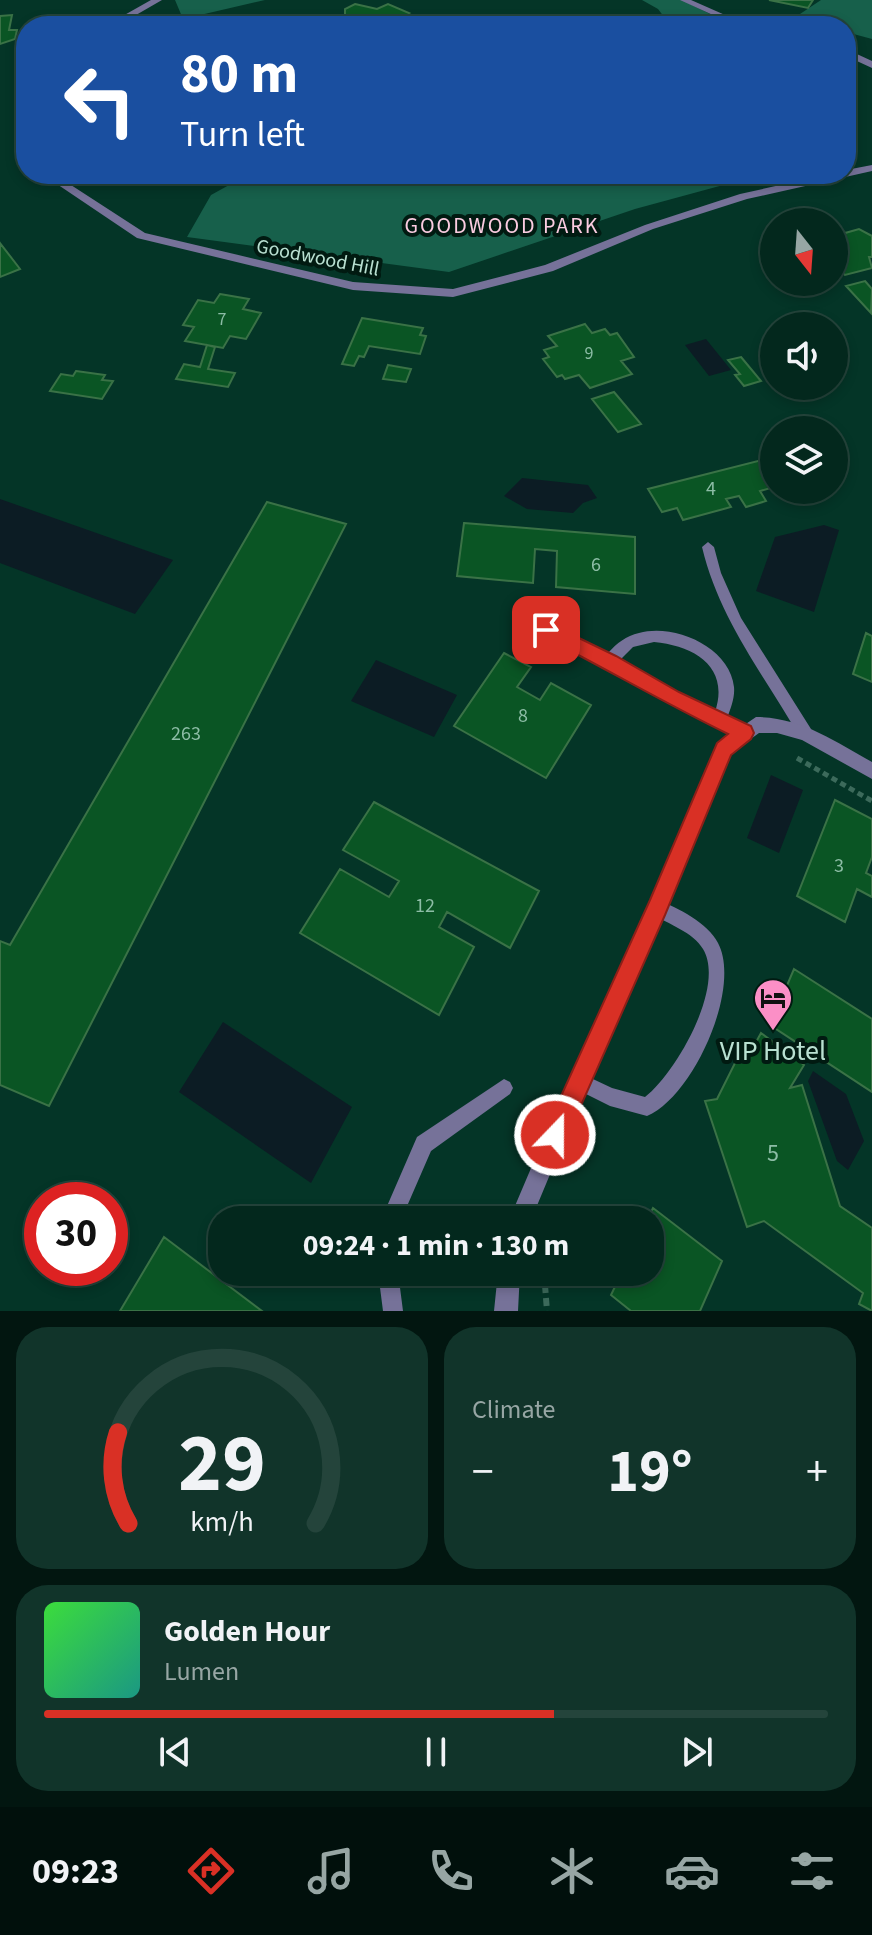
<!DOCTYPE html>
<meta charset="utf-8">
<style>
:root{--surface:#03281d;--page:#11342a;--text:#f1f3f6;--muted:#97a6a4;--line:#24443b;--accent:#d93025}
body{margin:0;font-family:"Source Sans 3",sans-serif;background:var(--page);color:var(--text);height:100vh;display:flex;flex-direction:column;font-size:30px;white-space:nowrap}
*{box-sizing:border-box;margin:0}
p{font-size:26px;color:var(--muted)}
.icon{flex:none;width:44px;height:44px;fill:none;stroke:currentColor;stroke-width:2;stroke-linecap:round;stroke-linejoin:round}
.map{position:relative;height:1311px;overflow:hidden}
.side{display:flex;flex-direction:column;gap:16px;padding:16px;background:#021610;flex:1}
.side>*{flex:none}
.banner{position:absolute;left:16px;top:16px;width:840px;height:168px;border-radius:32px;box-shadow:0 4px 12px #0003,0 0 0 2px var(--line);background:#1a4fa0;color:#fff;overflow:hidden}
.needle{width:52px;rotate:163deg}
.fabs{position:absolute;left:760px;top:208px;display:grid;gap:16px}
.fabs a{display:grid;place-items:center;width:88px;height:88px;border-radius:50%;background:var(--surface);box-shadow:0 4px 12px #0003,0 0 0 2px var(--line);font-size:40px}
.speed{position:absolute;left:24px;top:1182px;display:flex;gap:16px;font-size:40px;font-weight:700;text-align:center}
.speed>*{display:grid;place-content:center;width:104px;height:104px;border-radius:50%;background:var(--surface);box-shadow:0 4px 12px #0003,0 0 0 2px var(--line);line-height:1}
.speed .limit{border:12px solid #d22;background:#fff;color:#111}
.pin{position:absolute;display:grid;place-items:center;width:68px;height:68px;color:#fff;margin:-34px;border-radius:16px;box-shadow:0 4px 12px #0006}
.me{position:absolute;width:88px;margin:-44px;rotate:22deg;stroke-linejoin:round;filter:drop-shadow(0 0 6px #0008)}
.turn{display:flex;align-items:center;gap:28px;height:168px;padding:0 32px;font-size:36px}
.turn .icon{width:104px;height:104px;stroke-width:2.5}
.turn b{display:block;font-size:56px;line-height:68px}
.big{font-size:60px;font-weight:700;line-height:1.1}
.side .card{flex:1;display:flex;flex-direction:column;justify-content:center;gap:12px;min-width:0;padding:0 28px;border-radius:32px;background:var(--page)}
.side .dial{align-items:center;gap:0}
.dial svg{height:208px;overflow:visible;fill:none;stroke:var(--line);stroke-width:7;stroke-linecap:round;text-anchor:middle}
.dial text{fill:var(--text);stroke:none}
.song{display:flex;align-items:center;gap:24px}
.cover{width:96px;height:96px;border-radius:12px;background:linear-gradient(135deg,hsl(120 70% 55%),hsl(170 70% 35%))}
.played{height:8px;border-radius:4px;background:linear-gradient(90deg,var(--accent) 65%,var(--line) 65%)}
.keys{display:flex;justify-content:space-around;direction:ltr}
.heat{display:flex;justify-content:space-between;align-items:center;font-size:44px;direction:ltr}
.side .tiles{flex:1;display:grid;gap:16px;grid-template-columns:1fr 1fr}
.card:last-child{grid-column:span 2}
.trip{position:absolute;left:208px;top:1206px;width:456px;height:80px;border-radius:32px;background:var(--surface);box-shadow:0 4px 12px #0003,0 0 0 2px var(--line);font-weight:700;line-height:80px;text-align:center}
.dock{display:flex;height:128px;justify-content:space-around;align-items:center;background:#01100c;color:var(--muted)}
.dock .icon{width:56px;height:56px}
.dock .active{color:var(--accent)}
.dock b{font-size:36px;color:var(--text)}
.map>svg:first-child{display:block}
.forest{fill:#17604b}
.water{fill:#0c1c24}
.building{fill:#0a5524;stroke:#3a7246;stroke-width:2}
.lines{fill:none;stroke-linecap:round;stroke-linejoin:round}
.path-far1{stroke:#3c6a5b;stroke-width:5;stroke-dasharray:6 4;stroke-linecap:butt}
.path{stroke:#3c6a5b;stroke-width:6;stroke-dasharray:8 5;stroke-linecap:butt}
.service{fill:#767299;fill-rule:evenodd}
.minor{fill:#767299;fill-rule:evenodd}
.route{fill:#d93025;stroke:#8d1f18;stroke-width:2}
.labels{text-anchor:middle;stroke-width:8;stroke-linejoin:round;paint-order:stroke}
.far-number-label{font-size:18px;fill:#8dbda6}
.far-street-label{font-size:20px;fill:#b9e0d1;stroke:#011a11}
.number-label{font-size:20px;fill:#8dbda6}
.far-neighbourhood-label{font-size:22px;letter-spacing:2px;fill:#fbcce1;stroke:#011a11}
.near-number-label{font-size:24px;fill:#8dbda6}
.near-poi-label{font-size:28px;fill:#b9e0d1;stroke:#011a11}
</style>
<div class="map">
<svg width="872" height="1311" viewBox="0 0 872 1311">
<rect width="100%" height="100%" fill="#043527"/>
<path class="forest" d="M175,0H265L183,19Z
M642,0H682L718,18L757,26H671L658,9Z
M821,0H872V39L846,32V26H830L800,14Z
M249,174H731L738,181L635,209L449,272L187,237L211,195Z"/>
<path class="water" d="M706,339L731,370L709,376L685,345Z
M522,478L588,485L597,498L583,503L573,513L527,509L504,496Z
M0,499L173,560L135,614L0,563Z
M824,525L839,530L814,612L756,591L775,537Z
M376,660L457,695L434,737L351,701Z
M771,775L803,790L779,853L747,838Z
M223,1022L352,1107L311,1183L179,1092Z
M813,1071L846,1094L864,1141L848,1170L837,1161L808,1081Z"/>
<path class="building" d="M769,0H813L808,8Z
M355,4L377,9L388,4L409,13L399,18L413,25L341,26L354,20L345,15V9Z
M12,15L9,30H17L15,39L0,44V16Z
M456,17L469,22L461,26H439Z
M837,224L845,233L859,229L872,236V257H869L872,268L845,275L834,264V225Z
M0,243L20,269L0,277Z
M865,281L872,289L871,313L846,286Z
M220,294L249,299L243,309L261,313L246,339L230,336L223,348L185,341L194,327L183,325L198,300L214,303Z
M362,318L423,328L420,335L426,336L420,354L369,346L364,357L359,356L354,366L342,364Z
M585,324L592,333L605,329L610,335L617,333L634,357L621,361L632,374L590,388L579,375L565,379L562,375L557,377L543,359L549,357L544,350L557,346L548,336Z
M207,345L215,347L208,369L235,373L228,387L176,379L184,364L200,367Z
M741,357L761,381L744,386L735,375L740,374L728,360Z
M388,365L411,369L406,382L383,379Z
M76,371L105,375L102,380L113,381L102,399L50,391L61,374L73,376Z
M614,392L641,424L618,432L592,399Z
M774,457V487L760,491L766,501L746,507L739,496L726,499L731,507L683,520L677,508L662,512L648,489Z
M267,502L346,524L49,1106L0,1085V941L10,945Z
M464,523L635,537V594L556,587L557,551L535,549L533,583L457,576Z
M866,633L872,636V682L853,674Z
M504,653L531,667L517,687L540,700L551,683L591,705L546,778L454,726Z
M835,800L872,819V857L866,873L872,876V897L857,889L845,922L797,896Z
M374,802L539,891L510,948L447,912L439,927L474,947L439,1015L300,933L340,869L389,897L399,881L343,850Z
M794,969L872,1019V1092L770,1025Z
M761,1033L804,1065L790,1088L802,1085L840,1206L872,1228V1311L859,1304L863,1293L764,1221L747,1227L705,1101L717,1099L742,1049L749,1055Z
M653,1208L722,1261L700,1311H631L611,1295L622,1272H650V1220H647Z
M164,1237L262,1311H120Z"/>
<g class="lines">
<path class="path-far1" d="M797,758L872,801"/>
<path class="path" d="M544,1272L547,1311"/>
<path class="service" d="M708,542L714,547L721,573L741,618L811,729L813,734L811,739L806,741L801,739C764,675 719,619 702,547Z
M546,624L608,653C617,643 626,636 639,633C674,623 730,647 734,687C735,697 731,708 727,718L749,728L751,733L749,738L744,740L739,738L667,703L605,665L541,634L539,630L541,626ZM654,642C695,646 730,667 715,712L677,693L620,660L633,647Z
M658,900C678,908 708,923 718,943C742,988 693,1097 647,1116L610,1106L572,1087L569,1081L572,1075L578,1072L612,1088L645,1097C675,1074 726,987 703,949C693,932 668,924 652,914L650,908L652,902Z
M504,1079L510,1082L513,1088L510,1094L431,1151L401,1220H381L417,1137Z
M378,1272H398L403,1311H383Z"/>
<path class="minor" d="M151,0H162L117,26H105Z
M680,0H691L750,26H737Z
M846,49L872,61V68L846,56Z
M872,165V171L747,199L653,229L553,271L453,297L353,290L137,238L42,174H54L145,233L353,282L453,289L545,265L645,225L740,194L830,174H846V170Z
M756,717C800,717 835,741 872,762V779L802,740L777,733H759L730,754L665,915L586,1088L531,1220H509L571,1074L651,901L718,743Z
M498,1272H520L518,1311H494Z"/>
</g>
<path class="route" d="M546,622L616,656L679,692L751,726L754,733L751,739L731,755L665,915L564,1144L555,1148L547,1144L543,1135L547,1127L650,900L717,743L728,734C664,703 603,667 540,635L537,630Z"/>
<defs>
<g id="hotel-pin" transform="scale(2)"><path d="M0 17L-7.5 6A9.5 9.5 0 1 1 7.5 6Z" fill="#fb8fc6" stroke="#011a11"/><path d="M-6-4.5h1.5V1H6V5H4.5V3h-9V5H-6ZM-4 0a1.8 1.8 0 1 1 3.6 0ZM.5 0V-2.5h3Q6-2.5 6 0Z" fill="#111"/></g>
</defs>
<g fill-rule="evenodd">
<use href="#hotel-pin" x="773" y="998"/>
</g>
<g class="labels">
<g class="far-number-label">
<text x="222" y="325">7</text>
<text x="589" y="359">9</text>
</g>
<g class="far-street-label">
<text transform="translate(318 257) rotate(11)" y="7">Goodwood Hill</text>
</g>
<g class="number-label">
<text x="711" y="495">4</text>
<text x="596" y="571">6</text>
<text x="523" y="722">8</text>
<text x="186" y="740">263</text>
<text x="839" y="872">3</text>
<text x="425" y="912">12</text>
</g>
<g class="far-neighbourhood-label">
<text x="502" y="233">GOODWOOD PARK</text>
</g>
<g class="near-number-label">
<text x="773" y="1161">5</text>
</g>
<g class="near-poi-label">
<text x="773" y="1060">VIP Hotel</text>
</g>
</g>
</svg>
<div class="fabs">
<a><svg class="needle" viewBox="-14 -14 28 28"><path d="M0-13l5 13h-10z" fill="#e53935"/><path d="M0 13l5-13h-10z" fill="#97a6a4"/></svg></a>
<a><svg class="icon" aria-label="sound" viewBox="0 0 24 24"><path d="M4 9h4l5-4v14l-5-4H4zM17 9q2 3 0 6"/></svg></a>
<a><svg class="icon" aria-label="layers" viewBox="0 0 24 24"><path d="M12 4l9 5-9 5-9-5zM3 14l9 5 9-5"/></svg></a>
</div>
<div class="speed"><div class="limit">30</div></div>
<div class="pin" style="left:546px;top:630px;background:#d93025"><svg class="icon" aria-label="arrive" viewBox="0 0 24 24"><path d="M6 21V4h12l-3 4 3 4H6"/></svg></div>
<svg class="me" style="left:555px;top:1135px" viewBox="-20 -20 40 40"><circle r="17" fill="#d93025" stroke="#fff" stroke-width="3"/><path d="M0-11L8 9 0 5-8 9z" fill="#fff"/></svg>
<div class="trip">09:24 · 1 min · 130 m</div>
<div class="banner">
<div class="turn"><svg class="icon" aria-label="left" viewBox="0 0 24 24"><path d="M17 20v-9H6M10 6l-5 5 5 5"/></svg><div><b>80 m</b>Turn left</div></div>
</div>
</div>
<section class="side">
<div class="tiles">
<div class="card dial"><svg viewBox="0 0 100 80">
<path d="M14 69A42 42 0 1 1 86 69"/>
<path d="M14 69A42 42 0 0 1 10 34" stroke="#d93025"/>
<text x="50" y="56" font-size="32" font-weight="700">29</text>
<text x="50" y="72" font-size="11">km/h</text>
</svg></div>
<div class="card"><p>Climate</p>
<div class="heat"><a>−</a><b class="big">19°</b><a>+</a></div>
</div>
<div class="card">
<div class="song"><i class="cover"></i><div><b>Golden Hour</b><p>Lumen</p></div></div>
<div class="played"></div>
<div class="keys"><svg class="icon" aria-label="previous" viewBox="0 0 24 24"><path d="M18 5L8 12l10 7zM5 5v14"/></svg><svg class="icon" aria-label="pause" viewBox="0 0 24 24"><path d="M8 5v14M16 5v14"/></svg><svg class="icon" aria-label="next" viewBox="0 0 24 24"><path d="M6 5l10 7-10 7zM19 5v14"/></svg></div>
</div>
</div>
</section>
<nav class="dock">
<b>09:23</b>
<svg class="icon active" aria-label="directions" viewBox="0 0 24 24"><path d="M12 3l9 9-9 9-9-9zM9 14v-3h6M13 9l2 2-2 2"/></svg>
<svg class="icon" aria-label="music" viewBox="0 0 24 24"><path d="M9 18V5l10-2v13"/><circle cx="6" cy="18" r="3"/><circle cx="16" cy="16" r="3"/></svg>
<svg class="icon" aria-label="phone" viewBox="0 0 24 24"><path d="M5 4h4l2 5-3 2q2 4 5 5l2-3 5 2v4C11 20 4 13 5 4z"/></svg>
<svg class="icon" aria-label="climate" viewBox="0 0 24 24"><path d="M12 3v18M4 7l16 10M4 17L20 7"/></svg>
<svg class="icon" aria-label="car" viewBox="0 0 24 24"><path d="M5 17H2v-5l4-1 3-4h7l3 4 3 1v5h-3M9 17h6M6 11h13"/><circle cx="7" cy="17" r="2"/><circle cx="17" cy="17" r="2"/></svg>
<svg class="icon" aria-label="filters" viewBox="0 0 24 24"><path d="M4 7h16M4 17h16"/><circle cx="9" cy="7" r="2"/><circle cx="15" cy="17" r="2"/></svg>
</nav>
